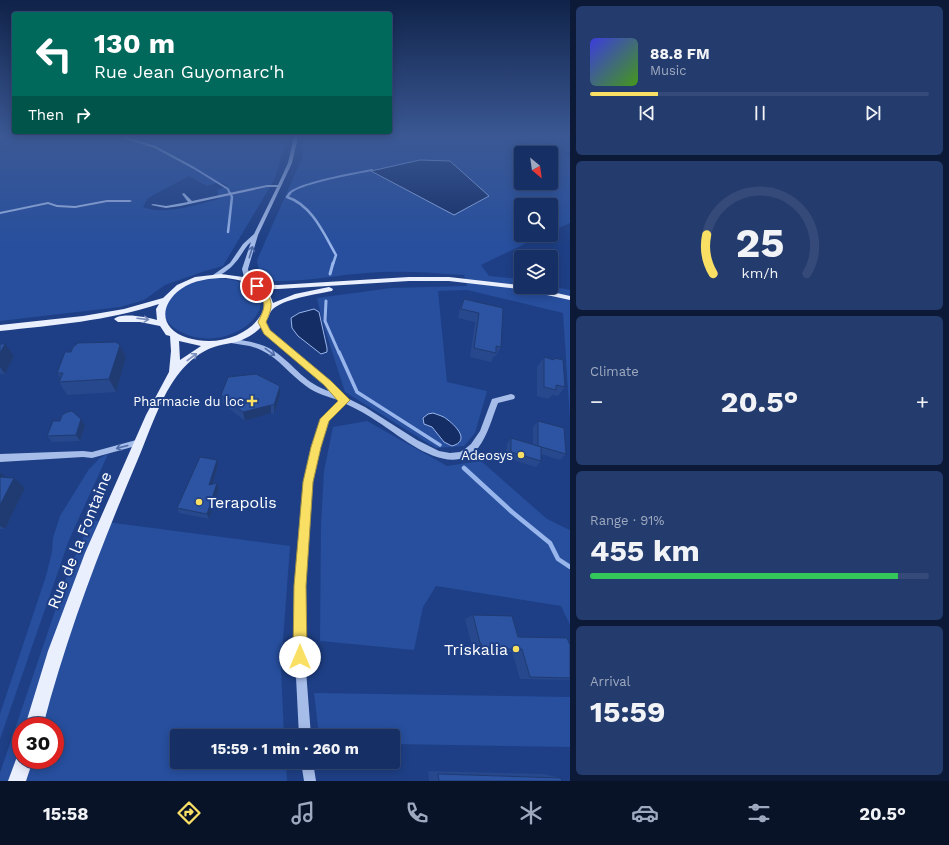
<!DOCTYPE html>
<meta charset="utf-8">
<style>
:root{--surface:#162f64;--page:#233b6d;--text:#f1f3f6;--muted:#9ea9bf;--line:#354a78;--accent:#f9df64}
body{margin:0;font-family:"Work Sans",sans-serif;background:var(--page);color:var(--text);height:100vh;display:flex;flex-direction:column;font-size:15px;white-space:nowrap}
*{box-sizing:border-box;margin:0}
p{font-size:13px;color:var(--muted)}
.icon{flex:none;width:22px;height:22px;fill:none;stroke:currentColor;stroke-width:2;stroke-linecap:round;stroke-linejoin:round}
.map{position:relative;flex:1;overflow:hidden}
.panel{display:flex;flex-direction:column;gap:6px;padding:6px;background:#0c1a37;width:379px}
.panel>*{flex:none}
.top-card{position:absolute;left:12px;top:12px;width:380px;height:122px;border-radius:4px;box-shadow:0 2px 10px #0003,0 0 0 1px var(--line);background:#00695c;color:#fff;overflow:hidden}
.needle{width:26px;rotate:151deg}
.controls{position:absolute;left:514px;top:146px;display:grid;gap:8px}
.controls a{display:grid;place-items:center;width:44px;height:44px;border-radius:4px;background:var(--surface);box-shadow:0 2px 10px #0003,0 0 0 1px var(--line);font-size:20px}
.speed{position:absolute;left:12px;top:717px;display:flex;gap:8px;font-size:20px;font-weight:700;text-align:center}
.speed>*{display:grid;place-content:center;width:52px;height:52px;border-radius:50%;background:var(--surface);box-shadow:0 2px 10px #0003,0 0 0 1px var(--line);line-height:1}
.speed .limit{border:6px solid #d22;background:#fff;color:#111}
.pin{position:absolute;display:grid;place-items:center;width:34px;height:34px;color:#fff;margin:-17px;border:2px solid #fff;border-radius:50%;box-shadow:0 1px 4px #0007}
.me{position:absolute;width:44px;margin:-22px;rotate:0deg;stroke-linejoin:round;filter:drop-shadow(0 0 3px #0008)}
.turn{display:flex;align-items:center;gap:14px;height:84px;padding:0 16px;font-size:18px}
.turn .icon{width:52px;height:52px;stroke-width:2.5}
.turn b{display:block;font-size:28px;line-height:34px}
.then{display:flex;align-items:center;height:38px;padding:0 16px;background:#0003;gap:8px;font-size:15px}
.big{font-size:30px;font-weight:700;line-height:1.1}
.panel .widget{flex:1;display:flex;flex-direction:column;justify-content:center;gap:6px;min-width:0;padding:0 14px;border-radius:6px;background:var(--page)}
.panel .dial{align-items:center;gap:0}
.dial svg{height:104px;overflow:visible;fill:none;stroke:var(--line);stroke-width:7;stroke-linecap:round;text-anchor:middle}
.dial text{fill:var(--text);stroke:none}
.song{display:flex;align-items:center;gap:12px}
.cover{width:48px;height:48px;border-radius:6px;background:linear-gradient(135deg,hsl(240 70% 55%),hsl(100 70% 35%))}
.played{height:4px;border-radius:2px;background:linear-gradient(90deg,var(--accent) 20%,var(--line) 20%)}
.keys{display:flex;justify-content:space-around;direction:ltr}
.heat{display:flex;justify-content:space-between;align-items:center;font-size:22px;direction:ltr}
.charge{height:6px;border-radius:3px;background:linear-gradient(90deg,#34c759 91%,var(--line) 0)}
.trip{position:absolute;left:170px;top:729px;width:230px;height:40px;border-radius:4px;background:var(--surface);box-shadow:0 2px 10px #0003,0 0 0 1px var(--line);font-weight:700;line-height:40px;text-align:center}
.dock{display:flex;height:64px;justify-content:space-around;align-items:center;background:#091328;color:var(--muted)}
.dock .icon{width:28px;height:28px}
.dock .current{color:var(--accent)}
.dock b{font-size:18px;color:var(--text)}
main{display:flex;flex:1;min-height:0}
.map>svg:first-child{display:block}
.green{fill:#274f9e;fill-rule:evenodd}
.water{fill:#142d64;stroke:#99b6ec}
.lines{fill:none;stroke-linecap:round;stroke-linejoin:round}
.stream-far4{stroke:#99b6ec;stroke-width:2}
.stream-far3{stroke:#99b6ec;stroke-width:2.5}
.stream-far2{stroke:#99b6ec;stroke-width:3}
.stream-far1{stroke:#99b6ec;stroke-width:3.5}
.stream{stroke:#99b6ec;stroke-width:4.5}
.minor{fill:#a6bdea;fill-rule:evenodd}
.major{fill:#eaeffe;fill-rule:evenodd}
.wall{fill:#27488c}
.shaded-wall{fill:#203b72}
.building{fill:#2d54a3;stroke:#203b72}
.oneway{stroke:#4e6ba8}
.oneway2{stroke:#7a8ebb}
.route{fill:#f9df64;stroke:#a29141}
.poi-dot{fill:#f9df64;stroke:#1e3f85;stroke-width:1.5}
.labels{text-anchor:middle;stroke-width:4;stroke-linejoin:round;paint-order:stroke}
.poi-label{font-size:13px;fill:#fff;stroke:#1e3f85;text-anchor:end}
.near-poi-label{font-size:16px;fill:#fff;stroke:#1e3f85;text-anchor:start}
.near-street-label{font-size:16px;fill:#fff;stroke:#1e3f85}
</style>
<main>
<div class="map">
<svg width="570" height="781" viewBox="0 0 570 781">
<rect width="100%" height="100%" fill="#1e3f85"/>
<path class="green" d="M0,137H288L274,180L223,266L205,271L165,285L144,300L120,307L0,321ZM189,176L207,186L220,182L228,186L217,190L219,199C199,204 163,216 143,207L148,198Z
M304,137H545L560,141L570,139V152L563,153L570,157V223L551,231V205H521V235H543L481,265L489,276L521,279V287L551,286L570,290V419L563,313L467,290L438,291L447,382L487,391L475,433L464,446L436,448L345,392L322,320L317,298L391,288L467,286L464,275C432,273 399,270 366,273C336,275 306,282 275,281C269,280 264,277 259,273L257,260L302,158ZM521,153H551V183H521Z
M215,278C309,283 238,361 181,332C153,318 165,298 186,285C194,280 205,279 215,278Z
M367,421L447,466L481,461L547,519L570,530V625L561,606L436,586L423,607L414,650L320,641L321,525L324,471L333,427Z
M108,454L69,540L0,739V714L46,576L52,552L53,538L60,516L89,469L100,458Z
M91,520L290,546L281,667L284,736H177V762H286L287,781H0V773L69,570ZM21,726H55V760H21Z
M314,693L570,697V747L393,744V736H319Z"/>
<path class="water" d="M420,160L450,161L489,196L454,215L371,171Z
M314,309L319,312L327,348V352L321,354L298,336L292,328L291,318L299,313Z
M433,413C438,415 444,416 448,420C457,427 470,441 452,446L444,442L432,427L424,424L423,418L428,414Z"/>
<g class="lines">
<path class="stream-far4" d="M123,137L155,147L194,168L228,189L230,194
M289,194C296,183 356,173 372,170"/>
<path class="stream-far3" d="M290,193L287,197C312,205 324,234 336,255L333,264
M228,232L232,197L230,193"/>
<path class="stream-far2" d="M330,274L333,263
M326,301L325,321L339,353"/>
<path class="stream-far1" d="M339,352L357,392L440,445"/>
<path class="stream" d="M464,468L512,512L550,543L558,559L570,567"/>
<path class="minor" d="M294,137H298L292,163L258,235L248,269L251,281L248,283L245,281L242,269L251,242C244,248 241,257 234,264C230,269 219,277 213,277V275L230,263L243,244L254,234L277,187H267L180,206L166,208L151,205L153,204L166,206L188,202L182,194L184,193L192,201L267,185H278L288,163Z
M107,200H130L132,201L130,202H107L75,208L57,207L48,204L0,214V212L48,202L57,205L75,206Z
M262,320L264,321L274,337L330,381L343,396L365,407L417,440L439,451L450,453L460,452L465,449L471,444L480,431L492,399L511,394L514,395L515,397L514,399L498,403C492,418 488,435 478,448C450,480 403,438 378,422C368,415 357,409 346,404L328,421L320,447L312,482L305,586V657L311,736H299L295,657V586L304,482L312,447L321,419L340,401C328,396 316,394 306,386C290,375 279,358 261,350C251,345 241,345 231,343L230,341L233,339C247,341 262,343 274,351C296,366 304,384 332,392L326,385L270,339L259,322Z
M140,439L143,440L144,442L143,444L92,458L83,457L0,462V454L83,451L92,452Z
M301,762H313L316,781H304Z"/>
<path class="major" d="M221,274L243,277L258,284L278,285L409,277H449L519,285H521V287H530L570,296V300L519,289L449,281H409L278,289H264L270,295L273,303L295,294L329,287L333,289L332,291C317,294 282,299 272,310C270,312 269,316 268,318C263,327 254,334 246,338C235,344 225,343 214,347C201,351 188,362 180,372C161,395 150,431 138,459C101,546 67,634 43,726H25L48,651L85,553L146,415L169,372L171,351L170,336L166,335L160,326L140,322H118L114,319C121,312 147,317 157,320L156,309L159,304C108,321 54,325 0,331V325L83,316L124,309L163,298L177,285L195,277ZM226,278C303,286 250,356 188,338C159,329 159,305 181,289C193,280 211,278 226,278ZM179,341L201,346L180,360Z
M21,752V760H33L26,781H8L18,754Z"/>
</g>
<path class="wall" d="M563,137H570V140Z
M464,299L503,308L501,347L496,356H494L491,362L470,357L475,322L458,318L460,308Z
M0,344L14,356L5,374H0Z
M120,345L126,357L116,392L67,395L59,382L61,379L57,373L71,352Z
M544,357L552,359L554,358L565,387L558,396L552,395L548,399L537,396V367Z
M280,386V395L274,414L271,413L245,421L223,404L221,395Z
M81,419L85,425L80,441L52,442L47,436Z
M538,421L566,454L560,460L541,454V461L536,467L506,458L507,444L511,438L533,444V427Z
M217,460L218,465L213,484L219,489L209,519L179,513L177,508Z
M0,472L6,478H14L25,488L5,529H0Z
M473,615L518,637L570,645V680L520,679L512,652H475L473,646H472L465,619Z
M428,771L543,774L561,778L562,781H429Z"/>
<path class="shaded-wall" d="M5,344L14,356L5,374L0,367V353Z
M120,345L126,357L116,392L109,379Z
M280,386V395L274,414V405Z
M271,405V413L245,421L243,412Z
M81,419L85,425L80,441L76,435Z
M217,460L218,465L211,490L209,485Z
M0,472L7,478L0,486Z
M14,478L25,488L5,529L0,526V505Z
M217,483L219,489L209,519L207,514Z"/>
<path class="building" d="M464,299L503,308L501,347L496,346V353L474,348L479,313L461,309Z
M116,342L120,345L109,379L59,382L63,373H57L65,352H71L73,347L78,343Z
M0,344H5L0,353Z
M544,357L554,360V358L563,360L565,387L556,385V390L544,387Z
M256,374L280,386L274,405H271L243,412L221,395L228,377Z
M72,411L81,419L76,435L47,436L53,421H60L62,415L67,412Z
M538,421L564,428L566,454L538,446Z
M511,438L541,447V461L511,452Z
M200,457L217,460L209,485L217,483L207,514L177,508Z
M0,477L14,478L0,505Z
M473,615L512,616L518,637L567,638L570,645V678L530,677L522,649H483L481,643H480Z
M438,774L561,778L562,781H439Z"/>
<defs><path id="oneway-shaft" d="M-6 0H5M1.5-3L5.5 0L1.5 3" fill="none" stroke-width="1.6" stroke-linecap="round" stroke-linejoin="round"/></defs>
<g class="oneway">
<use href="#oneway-shaft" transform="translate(251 252) rotate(-73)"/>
<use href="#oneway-shaft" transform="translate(270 352) rotate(36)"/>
<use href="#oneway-shaft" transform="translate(122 447) rotate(165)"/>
</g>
<g class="oneway2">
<use href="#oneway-shaft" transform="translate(143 319) rotate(7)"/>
<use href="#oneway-shaft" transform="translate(192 357) rotate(-37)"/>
</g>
<linearGradient id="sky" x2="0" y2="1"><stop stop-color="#102349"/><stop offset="0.55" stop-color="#3b5894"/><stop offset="1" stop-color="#3b5894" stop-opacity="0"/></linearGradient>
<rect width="570" height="247" fill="url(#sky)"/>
<path class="route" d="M254,284H260C273,300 274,304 266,322L270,330L331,381L350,400L329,421L321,447L313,482L306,586L307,657L305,662L300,664L295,662L293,657L294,586L303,482L311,447L320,419L338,401L324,385L264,334L258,322C267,304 266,302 253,286Z"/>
<g class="poi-dot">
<path d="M250 395h4v4h4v4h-4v4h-4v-4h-4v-4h4z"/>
<circle cx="521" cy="455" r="4"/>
<circle cx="199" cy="502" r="4"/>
<circle cx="516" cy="649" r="4"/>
</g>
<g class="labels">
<g class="poi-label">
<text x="244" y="406">Pharmacie du loc</text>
<text x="513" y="460">Adeosys</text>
</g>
<g class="near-poi-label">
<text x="207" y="508">Terapolis</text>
<text x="508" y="655" text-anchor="end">Triskalia</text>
</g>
<g class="near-street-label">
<text transform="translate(79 540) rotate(-68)" y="6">Rue de la Fontaine</text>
</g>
</g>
</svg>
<div class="controls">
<a><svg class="needle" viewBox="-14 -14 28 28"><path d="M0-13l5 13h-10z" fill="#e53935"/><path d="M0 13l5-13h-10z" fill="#9ea9bf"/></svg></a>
<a><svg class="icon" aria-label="search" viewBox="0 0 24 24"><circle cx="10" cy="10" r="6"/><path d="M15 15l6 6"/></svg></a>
<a><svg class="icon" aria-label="layers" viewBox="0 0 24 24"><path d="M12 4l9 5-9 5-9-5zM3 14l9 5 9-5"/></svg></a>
</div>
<div class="speed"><div class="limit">30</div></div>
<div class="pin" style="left:257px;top:286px;background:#d93025"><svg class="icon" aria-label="arrive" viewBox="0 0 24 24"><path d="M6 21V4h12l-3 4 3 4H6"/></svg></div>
<svg class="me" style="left:300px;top:657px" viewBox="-20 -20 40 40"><circle r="19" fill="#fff"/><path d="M0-13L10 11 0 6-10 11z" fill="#f9df64"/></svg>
<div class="trip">15:59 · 1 min · 260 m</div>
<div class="top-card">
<div class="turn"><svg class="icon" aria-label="left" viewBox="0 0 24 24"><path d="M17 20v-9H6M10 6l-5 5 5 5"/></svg><div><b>130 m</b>Rue Jean Guyomarc'h</div></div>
<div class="then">Then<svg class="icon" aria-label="right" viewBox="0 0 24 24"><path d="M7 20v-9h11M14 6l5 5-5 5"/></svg></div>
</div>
</div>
<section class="panel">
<div class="widget">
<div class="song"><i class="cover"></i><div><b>88.8 FM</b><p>Music</p></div></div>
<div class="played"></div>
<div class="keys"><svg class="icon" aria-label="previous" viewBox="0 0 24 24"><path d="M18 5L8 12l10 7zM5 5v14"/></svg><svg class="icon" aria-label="pause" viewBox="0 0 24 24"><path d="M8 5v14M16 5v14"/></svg><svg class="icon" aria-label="next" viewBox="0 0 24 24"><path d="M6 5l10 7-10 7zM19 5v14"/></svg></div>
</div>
<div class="widget dial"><svg viewBox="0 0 100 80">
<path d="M14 69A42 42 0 1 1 86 69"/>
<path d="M14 69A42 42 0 0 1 9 39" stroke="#f9df64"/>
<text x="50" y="56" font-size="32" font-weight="700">25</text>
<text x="50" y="72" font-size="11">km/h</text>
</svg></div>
<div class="widget"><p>Climate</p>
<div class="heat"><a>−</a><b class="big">20.5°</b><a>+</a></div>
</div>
<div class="widget"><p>Range · 91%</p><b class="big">455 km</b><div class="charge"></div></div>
<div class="widget"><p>Arrival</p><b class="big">15:59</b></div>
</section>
</main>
<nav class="dock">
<b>15:58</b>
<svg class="icon current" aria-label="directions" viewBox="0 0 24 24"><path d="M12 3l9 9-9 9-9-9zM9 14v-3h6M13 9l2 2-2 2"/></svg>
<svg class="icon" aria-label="music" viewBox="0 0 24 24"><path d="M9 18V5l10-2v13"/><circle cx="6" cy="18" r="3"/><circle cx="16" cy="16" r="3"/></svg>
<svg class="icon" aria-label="phone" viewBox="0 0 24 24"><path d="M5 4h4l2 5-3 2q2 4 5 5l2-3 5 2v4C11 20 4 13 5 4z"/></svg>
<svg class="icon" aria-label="climate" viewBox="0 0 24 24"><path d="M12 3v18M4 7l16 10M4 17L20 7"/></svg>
<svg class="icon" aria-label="car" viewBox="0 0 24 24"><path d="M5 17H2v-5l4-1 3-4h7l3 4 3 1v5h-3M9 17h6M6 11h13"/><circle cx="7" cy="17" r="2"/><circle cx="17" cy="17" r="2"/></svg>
<svg class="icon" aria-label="filters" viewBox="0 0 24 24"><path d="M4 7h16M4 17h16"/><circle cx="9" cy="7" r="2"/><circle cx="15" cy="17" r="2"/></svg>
<b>20.5°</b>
</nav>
